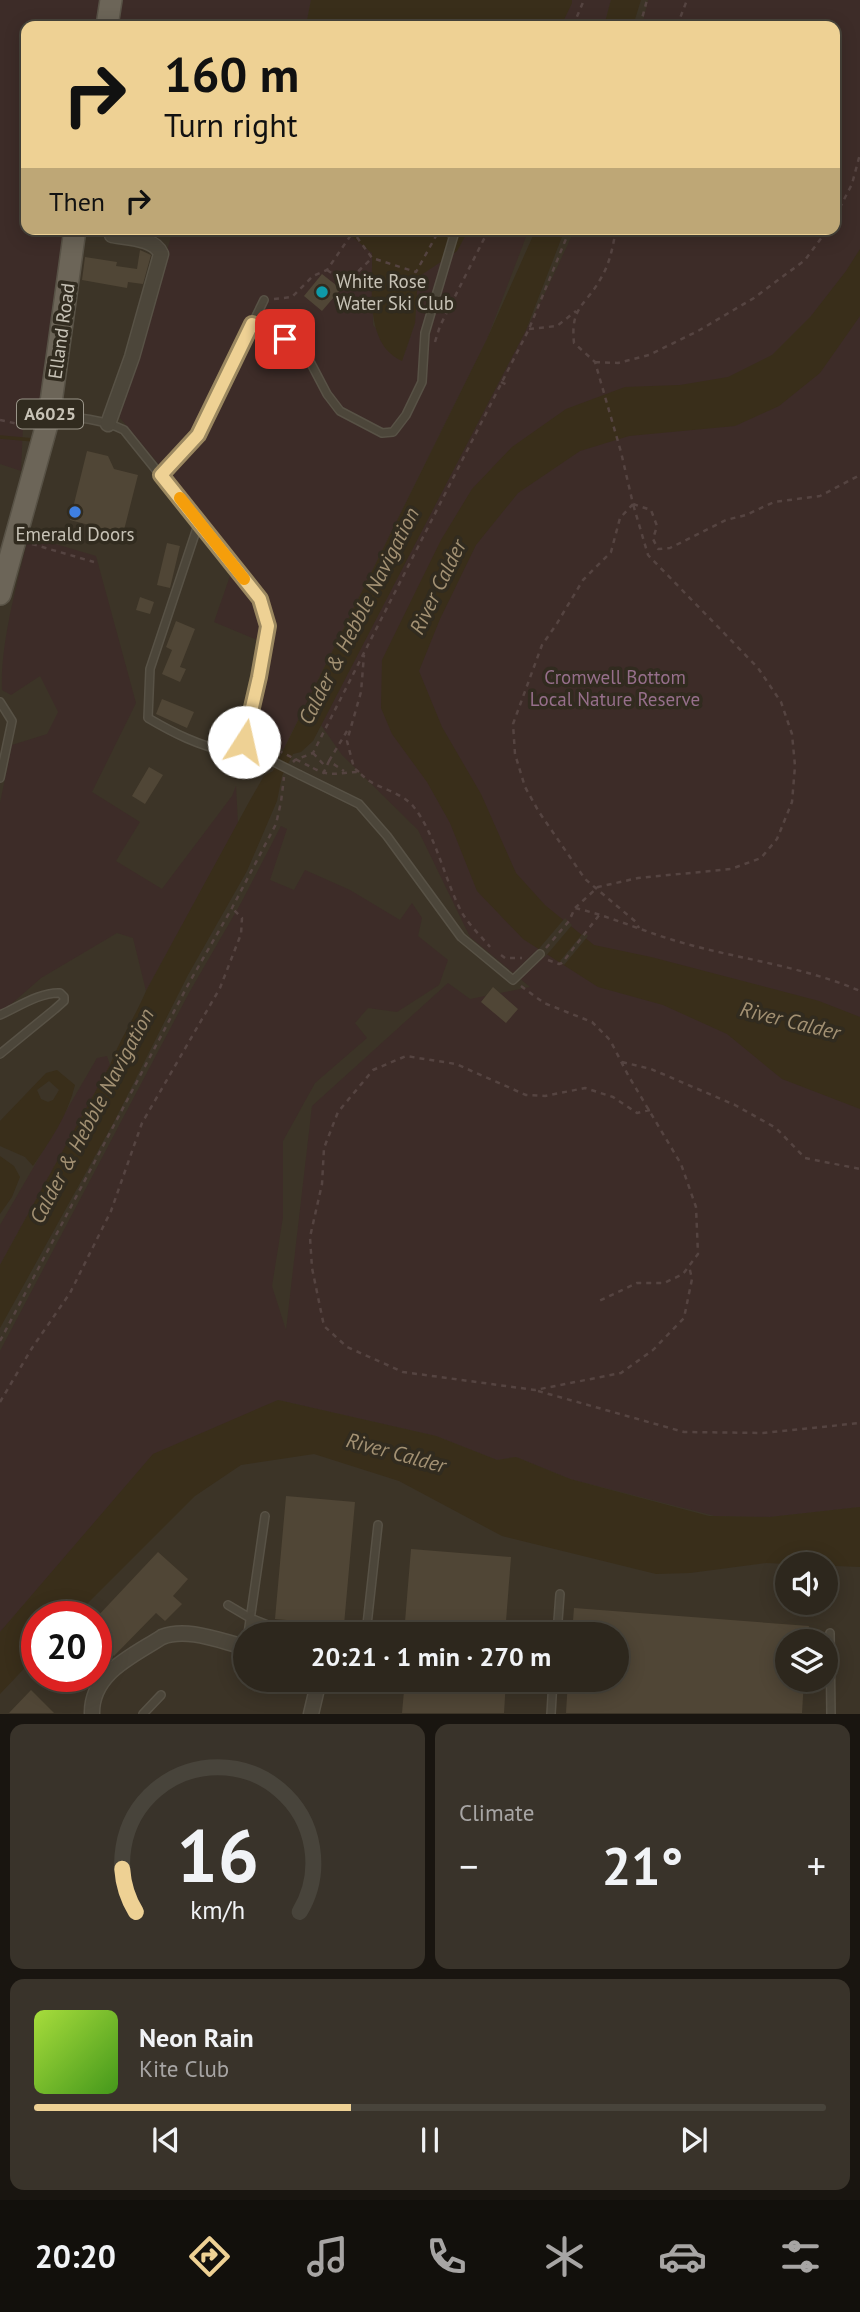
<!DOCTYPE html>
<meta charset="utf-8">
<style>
:root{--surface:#2d271d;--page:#39332a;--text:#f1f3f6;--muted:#a7a5a4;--line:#48443b;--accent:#eed194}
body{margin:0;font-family:"PT Sans",sans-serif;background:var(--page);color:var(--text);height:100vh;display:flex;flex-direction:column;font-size:26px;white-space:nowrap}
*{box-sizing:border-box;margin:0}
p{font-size:23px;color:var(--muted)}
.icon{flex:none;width:38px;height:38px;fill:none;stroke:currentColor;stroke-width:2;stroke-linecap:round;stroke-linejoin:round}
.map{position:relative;height:1714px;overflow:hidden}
.side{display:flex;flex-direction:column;gap:10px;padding:10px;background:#191510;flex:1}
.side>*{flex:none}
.hud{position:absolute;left:21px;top:21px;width:819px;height:214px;border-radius:14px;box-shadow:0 4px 18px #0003,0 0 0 2px var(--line);background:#eed194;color:#111;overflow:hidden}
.buttons{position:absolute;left:775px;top:1552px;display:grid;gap:14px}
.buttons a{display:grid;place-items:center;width:63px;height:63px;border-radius:50%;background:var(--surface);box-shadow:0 4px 18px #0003,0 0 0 2px var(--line);font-size:35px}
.speed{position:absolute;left:21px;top:1601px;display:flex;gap:14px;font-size:35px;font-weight:700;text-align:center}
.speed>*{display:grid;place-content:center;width:91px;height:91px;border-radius:50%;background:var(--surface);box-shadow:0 4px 18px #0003,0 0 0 2px var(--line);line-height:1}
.speed .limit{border:10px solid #d22;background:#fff;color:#111}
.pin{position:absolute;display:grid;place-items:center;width:60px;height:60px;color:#fff;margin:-30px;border-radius:14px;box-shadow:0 4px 10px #0006}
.me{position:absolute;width:77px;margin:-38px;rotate:10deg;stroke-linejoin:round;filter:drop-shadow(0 0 5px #0008)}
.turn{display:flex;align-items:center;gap:24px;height:147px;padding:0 28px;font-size:32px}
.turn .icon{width:91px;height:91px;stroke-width:2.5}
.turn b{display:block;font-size:49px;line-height:60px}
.then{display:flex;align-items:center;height:66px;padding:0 28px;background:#0003;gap:14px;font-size:26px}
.big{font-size:52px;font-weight:700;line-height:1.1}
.side .card{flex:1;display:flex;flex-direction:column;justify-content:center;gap:10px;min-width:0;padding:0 24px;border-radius:14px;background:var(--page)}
.side .dial{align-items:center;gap:0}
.dial svg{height:182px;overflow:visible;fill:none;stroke:var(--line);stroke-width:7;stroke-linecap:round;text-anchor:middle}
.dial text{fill:var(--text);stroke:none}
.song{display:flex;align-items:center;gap:21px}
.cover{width:84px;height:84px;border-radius:10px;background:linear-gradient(135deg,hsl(80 70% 55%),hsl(100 70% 35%))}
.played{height:7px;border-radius:4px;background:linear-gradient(90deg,var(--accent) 40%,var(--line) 40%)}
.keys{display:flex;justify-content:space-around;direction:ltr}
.heat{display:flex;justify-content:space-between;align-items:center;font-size:38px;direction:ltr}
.side .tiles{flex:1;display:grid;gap:10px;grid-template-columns:1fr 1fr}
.card:last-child{grid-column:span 2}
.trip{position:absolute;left:233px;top:1622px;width:396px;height:70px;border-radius:35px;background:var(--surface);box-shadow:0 4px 18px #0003,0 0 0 2px var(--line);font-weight:700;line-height:70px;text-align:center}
.tab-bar{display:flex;height:112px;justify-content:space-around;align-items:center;background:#12100c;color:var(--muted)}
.tab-bar .icon{width:49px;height:49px}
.tab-bar .selected{color:var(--accent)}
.tab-bar b{font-size:32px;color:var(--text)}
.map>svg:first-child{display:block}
.green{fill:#3d2c28}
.water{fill:#392e1a;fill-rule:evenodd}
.pier{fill:#3c3427}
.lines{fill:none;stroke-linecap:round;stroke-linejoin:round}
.stream{stroke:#392e1a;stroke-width:3.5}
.building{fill:#504636}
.service-casing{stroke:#585246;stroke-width:10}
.minor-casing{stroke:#585246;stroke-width:17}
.primary-casing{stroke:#585246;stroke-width:24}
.path{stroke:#554441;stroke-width:2.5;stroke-dasharray:5 5;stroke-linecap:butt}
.service{stroke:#4c463a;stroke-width:7}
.minor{stroke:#4c463a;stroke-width:14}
.primary{stroke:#6c6558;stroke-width:21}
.service-bridge-casing{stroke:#585246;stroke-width:10;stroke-linecap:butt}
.path-bridge{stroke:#554441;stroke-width:2.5;stroke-dasharray:5 5;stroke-linecap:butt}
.service-bridge{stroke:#4c463a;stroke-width:7}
.route-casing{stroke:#9b8860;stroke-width:18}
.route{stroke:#eed194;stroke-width:12}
.slow{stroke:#f59e0b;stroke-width:12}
.culture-dot{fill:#0f9aa8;stroke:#312b1f;stroke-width:2.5}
.shop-dot{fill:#3f7fe0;stroke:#312b1f;stroke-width:2.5}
.labels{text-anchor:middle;stroke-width:7;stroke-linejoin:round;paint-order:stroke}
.shield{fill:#312b1f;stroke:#9a9589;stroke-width:2}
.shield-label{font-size:18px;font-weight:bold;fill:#c7c2b6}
.poi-label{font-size:19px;fill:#c7c2b6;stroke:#312b1f;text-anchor:start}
.street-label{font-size:19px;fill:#c7c2b6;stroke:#312b1f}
.park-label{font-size:19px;fill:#966f8b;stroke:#312b1f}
.water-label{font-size:21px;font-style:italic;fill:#a39173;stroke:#312b1f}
</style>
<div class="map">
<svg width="860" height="1714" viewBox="0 0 860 1714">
<rect width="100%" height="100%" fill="#3c3427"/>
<path class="green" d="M0,0H102L97,26H26V229H64L38,417L23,425L21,471L0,464Z
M121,0H311L306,26H117Z
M572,0H611L604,26H561Z
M648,0H860V1507L770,1517L715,1516L570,1479L516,1457L497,1460L436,1436L278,1400L12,1619L0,1632V1351L189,993L241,903L281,826L287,829L270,880L294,890L305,870L350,890L400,920L412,903L422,918L418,936L448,960L439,985L397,1012L368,1008L355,1023L367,1038L315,1083L283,1141V1217L272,1286L286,1330L312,1106L448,983L470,999L530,987L470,937L418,830L342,755L321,725L547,289L575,229H835V26H642Z
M173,229H343L372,253L373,325L402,361L415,323L418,277L457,251L469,229H529L487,339L283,750L252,733L257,709V640L214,622L231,573L239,560L120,418L121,401L146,330Z
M32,537L96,556L136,703L92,792L140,822L116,861L162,889L232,796L236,786L238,824L146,991L133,938L117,933L41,978L9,1006L0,1010V803L12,745L47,734L58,712L40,676L11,695L2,690C0,645 17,583 28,539Z
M107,1056L110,1065L0,1265V1225L97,1058Z"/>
<path class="water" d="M311,0H572V3L561,26H306Z
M611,0H641L633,26H604Z
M343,229H469L457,251L418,277L415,323L402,361C364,344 373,289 372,253Z
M536,229H565L526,330L313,741L301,752L293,754L282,776L277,801L247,871L188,975L116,1118L0,1328V1265L110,1065C120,1039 135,1017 146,991L249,802L264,776L273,771L487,339Z
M860,249V316L820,373L779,406L735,426L629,436L580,451L518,493L476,545L440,619L419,671L442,727L481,794L516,873L545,905L594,945L651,957L819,1001L860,1017V1109L782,1079L727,1034L663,1005L598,987L523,939L477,891L450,823L427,782L392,734L381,708L382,660L441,540L472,489L512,447L566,409L625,387L680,385L728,377L772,355L811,316L846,271Z
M57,1070L75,1085C68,1115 50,1141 33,1166L25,1157L0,1146V1121L46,1073ZM49,1081L59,1090L53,1100L48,1102L41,1099L37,1090Z
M0,1156L14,1166L20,1177L12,1197L0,1214Z
M278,1400L436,1436L497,1460L516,1457L570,1479L709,1516L770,1517L860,1507V1567L766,1563L690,1573L656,1574L502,1536L399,1481L314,1454L241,1465L195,1496L74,1617H37V1655L0,1694V1632L153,1454Z"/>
<path class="pier" d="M565,918L572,925L545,957L537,951Z
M584,932L588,936L564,965L560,961Z"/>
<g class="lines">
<path class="stream" d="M0,437L34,440"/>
</g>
<path class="building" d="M140,250L151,255L143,284L128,282L127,288L82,280L85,257L117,262L116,266L137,269Z
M322,274L341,289L322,311L304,296Z
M87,451L108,456L114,469L138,475L123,534L70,520Z
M167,543L180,546L170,588L157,585Z
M140,597L154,602L150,614L136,610Z
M176,621L195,629L180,667L186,669L180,682L162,674L172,650L166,647Z
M162,699L194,712L187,728L156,714Z
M149,767L163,775L145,804L132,796Z
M493,987L518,1009L506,1023L481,1002Z
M286,1496L355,1502L344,1625L275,1619Z
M411,1549L511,1557L505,1634H404Z
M158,1552L188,1579L173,1596L182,1604L165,1621L156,1613L114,1656L96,1639V1618Z
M574,1608L809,1626L807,1642H788V1680H804L802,1713H566L568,1680H616V1634H572Z
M405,1680H506L504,1713H402Z
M31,1690L54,1713H9Z"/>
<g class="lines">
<g class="service-casing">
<path id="service" d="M252,324L285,339L305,352L327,394L340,411L382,433L393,432L406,415L422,382L425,333L454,235L442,229
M53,417C76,416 104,420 124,430L260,599L268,626L266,644L244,742L251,751L262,756
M161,475L198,435L264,300
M199,522L150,669L148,718C175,734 198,745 228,752L244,742
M0,702L12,721L0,778
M300,775L359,804L387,836L461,937L513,980L540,954
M0,1015C18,1007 40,992 60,993L64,997V1001L55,1009L0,1054
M228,1605L250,1618L285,1632
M830,1633L831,1714
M248,1634L265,1516
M366,1634L378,1525
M557,1634L560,1594
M143,1714L161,1695
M551,1714L553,1680"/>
</g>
<g class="minor-casing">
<path id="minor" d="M108,424L132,357L161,254C155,238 128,238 112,235
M92,1714C91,1673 133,1656 162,1637C187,1627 220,1641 245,1647
M311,1714L319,1680"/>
</g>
<g class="primary-casing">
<path id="primary" d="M107,26L111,0
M0,594L49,417L75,229"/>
</g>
<path class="path" d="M573,26L584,0
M640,26L647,0
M677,26L687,0
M835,217L852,184L860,154
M351,229L372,258L416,272L436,236
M616,229C613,246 610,263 601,278C586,306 570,306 574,343L595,362L621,452L633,504L651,510L657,526L653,539L658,549L670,548L726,520L746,515L774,502L820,496L860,475
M327,270L346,283L372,258
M274,299L292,297L313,276L327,270L353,232
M529,329L557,326L576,311
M435,342L440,326L489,229
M595,362L618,363L649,355L698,331L754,298L805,260L828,229
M501,382L509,386
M0,420L23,425L29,423
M633,504L620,518L611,552L583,580L556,625L542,645L513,724L515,754L525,787L539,812L585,879L636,922L639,928
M32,544L94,562
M254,739L269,746
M313,753L326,767
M329,761L347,731
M293,762L295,760L313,753L529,329L570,229
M313,768C332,778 339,772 359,772C373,789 398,789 413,806C435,833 444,877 460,909C467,923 480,935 490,947
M359,772L354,768L347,741L361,692L364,655
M323,774L329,761L344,771
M575,908L598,887L638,878L731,869L761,858L777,839L792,802L795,766L792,734L781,702L758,668L648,555L633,504
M546,948L569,921L575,908C609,916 640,930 673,940C735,959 800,965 860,991
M501,955L505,958H522
M548,960L559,964L562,963L600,914
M521,986L544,1003L592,1022L610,1040L628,1075L681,1164L696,1207L698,1254L683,1274L664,1283H637L597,1302
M622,1062L651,1069L735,1105L776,1128L805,1158L860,1169
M650,1110L637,1113L613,1097L585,1088L545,1096L526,1095L456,1064L406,1056L373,1070L338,1112L324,1148L322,1184L310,1237L312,1268L324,1326L347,1347L403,1372L535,1390L621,1373L653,1350L684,1318L692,1279L689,1266
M0,1341L189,983L232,908L276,824L281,802L284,777
M538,1391L684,1432L763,1433L860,1423
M0,1402L32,1348L70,1293L111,1211L142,1123L220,988L241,934L242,918L233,909"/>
<use href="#service" class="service"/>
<use href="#minor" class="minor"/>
<use href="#primary" class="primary"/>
<g class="service-bridge-casing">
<path id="service-bridge" d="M262,756L300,775"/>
</g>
<path class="path-bridge" d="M269,746L313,768"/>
<use href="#service-bridge" class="service-bridge"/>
</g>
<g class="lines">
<g class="route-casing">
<path id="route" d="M244,742L259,677L268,626L260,599L161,475L198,435L252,324L285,339"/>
</g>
<use href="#route" class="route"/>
<path class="slow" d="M180,498L244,579"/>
</g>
<circle class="culture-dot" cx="322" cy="292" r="7"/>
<circle class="shop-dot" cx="75" cy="512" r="7"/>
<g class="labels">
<rect class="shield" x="17" y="399.5" width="66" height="29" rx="5"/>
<g class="shield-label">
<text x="50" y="420">A6025</text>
</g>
<g class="poi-label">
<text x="336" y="288">White Rose<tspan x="336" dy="22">Water Ski Club</tspan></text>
<text x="75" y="541" text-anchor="middle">Emerald Doors</text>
</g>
<g class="street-label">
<text transform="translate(61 331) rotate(-82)" y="7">Elland Road</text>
</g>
<g class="park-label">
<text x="615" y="684">Cromwell Bottom<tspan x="615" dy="22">Local Nature Reserve</tspan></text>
</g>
<g class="water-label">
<text transform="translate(438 587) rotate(-64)" y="7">River Calder</text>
<text transform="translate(359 616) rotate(-63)" y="7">Calder &amp; Hebble Navigation</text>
<text transform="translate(790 1021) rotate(14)" y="7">River Calder</text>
<text transform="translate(92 1116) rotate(-62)" y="7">Calder &amp; Hebble Navigation</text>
<text transform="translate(396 1453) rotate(15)" y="7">River Calder</text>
</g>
</g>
</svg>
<div class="buttons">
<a><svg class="icon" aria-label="sound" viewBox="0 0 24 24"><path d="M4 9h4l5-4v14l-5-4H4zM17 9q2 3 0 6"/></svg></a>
<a><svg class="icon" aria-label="layers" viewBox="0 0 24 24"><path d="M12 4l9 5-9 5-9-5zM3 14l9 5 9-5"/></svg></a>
</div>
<div class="speed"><div class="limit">20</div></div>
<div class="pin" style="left:285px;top:339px;background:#d93025"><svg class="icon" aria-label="arrive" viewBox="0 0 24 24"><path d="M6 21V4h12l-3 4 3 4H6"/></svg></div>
<svg class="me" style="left:244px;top:742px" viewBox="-20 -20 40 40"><circle r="19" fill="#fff"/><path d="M0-13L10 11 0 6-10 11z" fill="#eed194"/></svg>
<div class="trip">20:21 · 1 min · 270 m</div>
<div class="hud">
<div class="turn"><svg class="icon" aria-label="right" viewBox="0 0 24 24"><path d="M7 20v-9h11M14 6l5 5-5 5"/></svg><div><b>160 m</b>Turn right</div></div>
<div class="then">Then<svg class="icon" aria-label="right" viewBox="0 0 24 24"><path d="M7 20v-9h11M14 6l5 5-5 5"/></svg></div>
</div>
</div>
<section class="side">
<div class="tiles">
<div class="card dial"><svg viewBox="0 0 100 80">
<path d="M14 69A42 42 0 1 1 86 69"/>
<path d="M14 69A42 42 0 0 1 8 50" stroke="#eed194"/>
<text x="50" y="56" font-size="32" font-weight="700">16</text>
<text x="50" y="72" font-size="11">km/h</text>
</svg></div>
<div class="card"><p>Climate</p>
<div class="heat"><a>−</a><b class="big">21°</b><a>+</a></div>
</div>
<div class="card">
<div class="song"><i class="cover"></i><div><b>Neon Rain</b><p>Kite Club</p></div></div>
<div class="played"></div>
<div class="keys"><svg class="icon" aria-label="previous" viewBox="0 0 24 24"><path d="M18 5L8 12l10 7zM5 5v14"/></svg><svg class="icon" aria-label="pause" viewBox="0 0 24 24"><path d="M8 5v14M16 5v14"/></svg><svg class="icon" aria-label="next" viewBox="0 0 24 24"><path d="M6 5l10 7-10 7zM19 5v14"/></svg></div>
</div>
</div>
</section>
<nav class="tab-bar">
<b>20:20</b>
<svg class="icon selected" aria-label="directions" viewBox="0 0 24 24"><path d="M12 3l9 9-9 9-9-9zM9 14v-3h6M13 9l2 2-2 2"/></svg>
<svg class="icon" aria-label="music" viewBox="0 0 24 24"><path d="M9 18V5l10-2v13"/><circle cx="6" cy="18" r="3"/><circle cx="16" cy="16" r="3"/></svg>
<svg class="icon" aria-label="phone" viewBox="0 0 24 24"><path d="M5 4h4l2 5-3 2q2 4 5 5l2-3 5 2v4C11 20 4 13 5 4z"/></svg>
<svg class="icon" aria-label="climate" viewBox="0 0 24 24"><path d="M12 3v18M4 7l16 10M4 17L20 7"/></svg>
<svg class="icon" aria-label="car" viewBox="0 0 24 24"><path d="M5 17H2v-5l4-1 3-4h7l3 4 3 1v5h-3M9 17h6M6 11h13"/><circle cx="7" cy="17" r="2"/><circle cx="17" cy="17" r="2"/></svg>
<svg class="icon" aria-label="filters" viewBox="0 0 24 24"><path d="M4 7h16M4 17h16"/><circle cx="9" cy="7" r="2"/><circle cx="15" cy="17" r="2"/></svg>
</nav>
